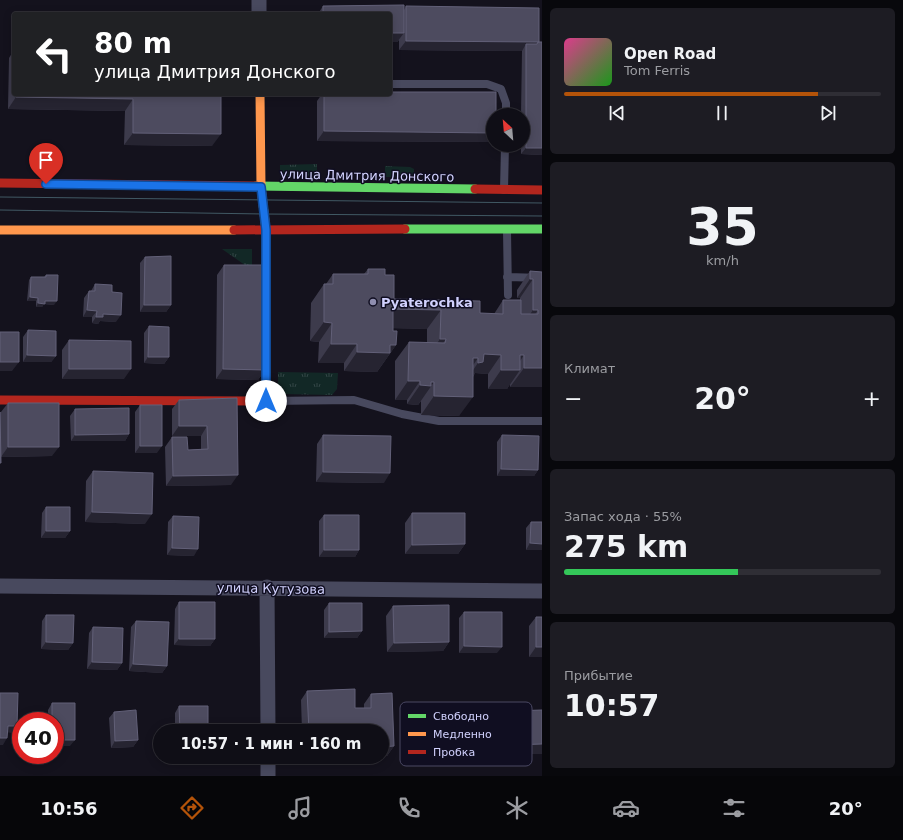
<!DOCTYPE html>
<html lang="ru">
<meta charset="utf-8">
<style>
:root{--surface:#0f0e16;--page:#1d1c23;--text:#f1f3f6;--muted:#9b9ca1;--line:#2f2e35;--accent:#b45309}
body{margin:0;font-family:"DejaVu Sans",sans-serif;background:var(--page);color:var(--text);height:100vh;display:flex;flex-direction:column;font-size:15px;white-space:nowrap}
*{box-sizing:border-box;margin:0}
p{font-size:13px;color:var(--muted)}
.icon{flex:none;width:22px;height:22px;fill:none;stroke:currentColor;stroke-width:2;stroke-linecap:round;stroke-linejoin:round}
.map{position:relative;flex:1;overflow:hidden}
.sheet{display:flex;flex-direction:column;gap:8px;padding:8px;background:#08080c;width:361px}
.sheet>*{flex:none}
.guide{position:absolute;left:12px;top:12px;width:380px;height:84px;border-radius:4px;box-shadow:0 2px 10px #0003,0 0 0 1px var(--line);background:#202124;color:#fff;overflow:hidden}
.needle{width:26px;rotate:334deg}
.buttons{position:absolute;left:486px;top:108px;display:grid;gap:8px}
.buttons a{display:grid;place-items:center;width:44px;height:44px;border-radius:50%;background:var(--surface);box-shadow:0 2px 10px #0003,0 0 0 1px var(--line);font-size:20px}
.speed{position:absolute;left:12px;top:712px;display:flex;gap:8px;font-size:20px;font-weight:700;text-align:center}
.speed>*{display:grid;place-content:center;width:52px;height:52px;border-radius:50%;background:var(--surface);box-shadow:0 2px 10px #0003,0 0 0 1px var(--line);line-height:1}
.speed .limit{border:6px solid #d22;background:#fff;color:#111}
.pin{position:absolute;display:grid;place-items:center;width:34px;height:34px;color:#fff;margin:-41px -17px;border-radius:50% 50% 50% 0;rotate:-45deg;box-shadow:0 0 4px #0007}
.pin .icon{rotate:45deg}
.me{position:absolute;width:44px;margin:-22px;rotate:0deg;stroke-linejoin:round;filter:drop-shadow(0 0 3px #0008)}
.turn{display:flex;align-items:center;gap:14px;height:84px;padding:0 16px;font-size:18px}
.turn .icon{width:52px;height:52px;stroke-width:2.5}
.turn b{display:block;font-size:28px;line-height:34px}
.big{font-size:30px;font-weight:700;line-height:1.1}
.sheet .widget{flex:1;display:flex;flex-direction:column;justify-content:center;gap:6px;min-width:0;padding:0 14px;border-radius:6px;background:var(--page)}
.sheet .dial{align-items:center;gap:0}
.dial b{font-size:52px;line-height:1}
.song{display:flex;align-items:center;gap:12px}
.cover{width:48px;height:48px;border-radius:6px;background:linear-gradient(135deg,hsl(330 70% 55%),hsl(120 70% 35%))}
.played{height:4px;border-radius:2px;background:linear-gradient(90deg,var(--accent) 80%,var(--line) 80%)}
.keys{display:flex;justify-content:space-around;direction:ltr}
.heat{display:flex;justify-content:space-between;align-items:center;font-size:22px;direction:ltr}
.charge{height:6px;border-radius:3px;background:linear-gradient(90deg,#34c759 55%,var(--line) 0)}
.trip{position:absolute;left:153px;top:724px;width:236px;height:40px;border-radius:20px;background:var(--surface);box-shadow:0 2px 10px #0003,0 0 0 1px var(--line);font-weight:700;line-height:40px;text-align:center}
.menu{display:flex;height:64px;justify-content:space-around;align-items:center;background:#060609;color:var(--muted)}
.menu .icon{width:28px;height:28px}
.menu .selected{color:var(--accent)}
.menu b{font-size:18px;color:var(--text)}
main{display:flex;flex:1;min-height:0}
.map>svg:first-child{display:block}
.grass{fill:url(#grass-tufts)}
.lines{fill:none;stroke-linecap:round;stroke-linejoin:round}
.lane{stroke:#48495e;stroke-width:8}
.street{stroke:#48495e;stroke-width:15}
.fast{stroke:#63d668;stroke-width:9}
.slow{stroke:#ff974d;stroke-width:9}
.jam{stroke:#b3261e;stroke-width:9}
.tram{stroke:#415964;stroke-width:1}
.wall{fill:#3d3b4c}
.shaded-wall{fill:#262431}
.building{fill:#4d4b5f;stroke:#626078}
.route-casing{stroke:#114b97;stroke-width:10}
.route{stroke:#1a73e8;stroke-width:7}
.poi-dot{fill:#8f8eaf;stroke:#100e21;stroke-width:1.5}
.labels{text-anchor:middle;stroke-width:3;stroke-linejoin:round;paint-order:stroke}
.street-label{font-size:13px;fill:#d1d1fd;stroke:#100e21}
.poi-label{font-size:13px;font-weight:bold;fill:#d1d1fd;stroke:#100e21;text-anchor:start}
.key{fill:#100e21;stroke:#4a4863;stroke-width:1}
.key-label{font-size:11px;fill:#d1d1fd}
</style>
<main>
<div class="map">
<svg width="542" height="776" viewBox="0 0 542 776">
<defs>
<pattern id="grass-tufts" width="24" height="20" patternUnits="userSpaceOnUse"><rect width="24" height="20" fill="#122826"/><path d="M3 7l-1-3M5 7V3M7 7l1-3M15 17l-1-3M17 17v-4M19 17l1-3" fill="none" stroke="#334646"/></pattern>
</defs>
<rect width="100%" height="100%" fill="#14121d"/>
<path class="grass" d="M317,164V176H280V165Z
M385,166L410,167L414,169V175L410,177H385Z
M222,249H252V270Z
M278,372L338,373L337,389L332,395L282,394L278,387Z"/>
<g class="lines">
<path class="lane" d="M390,84H487L501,89L506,103V115
M504,190L505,145
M507,230L508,295
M507,277L542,278
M267,401L354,400L402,414L439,421H542"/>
<path class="street" d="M259,0V14
M0,586L542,591
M267,587L268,731
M268,757V776"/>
<path class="fast" d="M256,186L475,189
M405,229H542"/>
<path class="slow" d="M260,94L261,187L266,230V344
M0,230H234"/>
<path class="jam" d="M0,183L256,186
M475,189L542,190
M234,230L405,229
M0,400L266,401V344"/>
<path class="tram" d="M0,197L542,203
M0,210L264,214L542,216"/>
</g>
<path class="wall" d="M323,6L404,10L406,6L538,42L542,155L521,154V145H523V115H521L522,51L399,50V40L397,42H390V14H318Z
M14,50V94H221L212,146L124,145L125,111L8,109L9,58Z
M322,94H390L489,142L317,141V101Z
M145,257L171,305L166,312H140V263Z
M224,265L265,370L258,380L216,379L217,275Z
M368,269L385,275L394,299L480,313L494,314L503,300H520V298H517V290L530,271L542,272V387H510V384L507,389H488V374L475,373L473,377L459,416L421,415V401L418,405L407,404V400H395V361L409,342L427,343V329L393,328V331L396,345L377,372L344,371V363H318L319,342L310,341L311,303L324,284H326L333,274H364Z
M46,275L54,305L44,304L42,307H36V301H27L29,280L31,277H44Z
M95,284L112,292L116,322L100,321L98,324L92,323V317H83L84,298L89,291H91Z
M149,326L169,357L164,364L144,363V333Z
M28,330L56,356L51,362H23V337Z
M69,340L124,379H62V350Z
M237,398L231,485L166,486L165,447L172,437L188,450L201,449V436H172V409L179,400Z
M8,403L52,456L1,457V412Z
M140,405L157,453H135V412Z
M75,409L129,434L125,441H71L70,416Z
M323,435L384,483L316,482L317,444Z
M502,435L538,470L534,476H497V442Z
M93,471L145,524L85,522L86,481Z
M46,507L70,531L65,538H41L42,513Z
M412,513L465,544L458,554H405V523Z
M324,515L359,550L355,557H319V521Z
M173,516L194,556L167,555L168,522Z
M531,522L542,550H526V528Z
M179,602L215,639L210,646L174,645L175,609Z
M329,603L362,631L357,638H324V610Z
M393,606L449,642L443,651L387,652L386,616Z
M464,612L497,653H459V618Z
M46,615L73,643L68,650L41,649L42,621Z
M536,617L542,657H529V626Z
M136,621L167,666L162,673L129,671L131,627Z
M93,627L122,663L117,670L87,669L89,633Z
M355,689V708H364V704L371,694L392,693L394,746L387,756H382V731H302L301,700L307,691Z
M52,703L70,746L55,721H48V710Z
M459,703L484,738L478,748H415V718L422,708H455Z
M179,706L208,731H175V713Z
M542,710V754H504V720L511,711Z
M114,712L138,740L133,747L111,748L109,718Z"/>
<path class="shaded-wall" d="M390,33H404L397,42H390Z
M406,41L539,42L532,51L526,44L522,51L399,50Z
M16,97L133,99L125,111L8,109Z
M324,131L493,133V137L489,142L317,141Z
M133,133L221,134L212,146L124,145Z
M526,148H542V155L521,154Z
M530,279H533L520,298H517Z
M30,297L38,298L36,301H27Z
M45,301H57L54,305L44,304L42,307H36L38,303Z
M144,305H171L166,312H140Z
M393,309L441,310L427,329L380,328Z
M87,310L97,311L92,317H83Z
M533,310H538L525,329H520Z
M103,314L121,315L116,322L100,321L98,324L92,323L96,317Z
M324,322L332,323L319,342L310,341Z
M440,339H446L432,358H427Z
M331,344H357L344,363H318Z
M390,345H396L377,372L344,371L357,352Z
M484,354L501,355L488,374L475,373L470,381L465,382Z
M27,355L56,356L51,362H23Z
M520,355H524L514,370H520L507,389H488L501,370Z
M148,357H169L164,364L144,363Z
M473,358H478L465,377Z
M0,362H19L12,371H0Z
M524,368H542V387H510Z
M69,369H131L124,379H62Z
M223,369L265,370L258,380L216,379Z
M408,381H420L407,400H395Z
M431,382H434L418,405L407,404L420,385Z
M434,396L473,397L459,416L421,415Z
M179,426H207L201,436H172Z
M129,434L125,441H71L75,435Z
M140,446H162L157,453H135Z
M8,447H59L52,456L1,457Z
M501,469L538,470L534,476H497Z
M323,472L390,473L384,483L316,482Z
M238,475L231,485L166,486L173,476Z
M92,512L152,514L145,524L85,522Z
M46,531H70L65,538H41Z
M530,543L542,544V550H526Z
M465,544L458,554H405L412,545Z
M172,548L198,549L194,556L167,555Z
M324,550H359L355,557H319Z
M362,631L357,638H324L329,632Z
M179,639H215L210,646L174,645Z
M46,642L73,643L68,650L41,649Z
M449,642L443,651L387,652L394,643Z
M464,646L502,647L497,653H459Z
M536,647H542V657H529Z
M92,662L122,663L117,670L87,669Z
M133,664L167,666L162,673L129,671Z
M8,726H17L13,733L3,732Z
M0,738H7L3,745H0Z
M422,738H484L478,748H415Z
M55,740H75L70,746H55Z
M138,740L133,747L111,748L115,741Z
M542,744V754H504L511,745Z
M394,746L387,756H382V747Z"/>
<path class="building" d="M404,5V33H390V14H323V6Z
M406,6L539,8V42L406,41Z
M538,42H542V148H526V44H537Z
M390,92H496V115H493V133L324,131V94H390Z
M16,94H221V134L133,133V99L16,97Z
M171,256V305H144L145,257Z
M224,265H266L265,370L223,369Z
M368,269H385V275H394V299L480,301V313L503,314V300H521V314H538V310H533V279H530V271L542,272V368H524V355H520V370H501V355L484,354L483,362L478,363V358H473V397L434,396V382H431V386L420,385V381H408L409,342L445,343L446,339H440L441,310L393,309V331H397L396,345H390V353L357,352V344H331L332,323L324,322V284H333V274H368Z
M46,275H58L57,301H45V304L38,303V298L30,297L31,277H46Z
M95,284L112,285V292L122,293L121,315L103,314V317H96L97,311L87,310L89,291H95Z
M149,326L169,327V357H148Z
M28,330L56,331V356L27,355Z
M0,332H19V362H0Z
M69,340L131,341V369H69Z
M237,398L238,475L173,476L172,437H187L188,450L208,449L207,426H179V400Z
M8,403H59V447H8Z
M140,405H162V446H140Z
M129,408V434L75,435V409Z
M0,412L1,463H0Z
M323,435L391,436L390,473L323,472Z
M502,435L539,436L538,470L501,469Z
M93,471L153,473L152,514L92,512Z
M46,507H70V531H46Z
M412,513H465V544L412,545Z
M324,515H359V550H324Z
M173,516L199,517L198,549L172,548Z
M531,522H542V544L530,543Z
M179,602H215V639H179Z
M329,603H362V631L329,632Z
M449,605V642L394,643L393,606Z
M464,612H502V647L464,646Z
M46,615H74L73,643L46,642Z
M536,617H542V647H536Z
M136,621L169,622L167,666L133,664Z
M93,627L123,628L122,663L92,662Z
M355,689V708H371V694L392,693L394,746L382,747V731H309L307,691Z
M0,693H18L17,726H8L7,738H0Z
M52,703H75V740H55V721H52Z
M179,706H208V731H180Z
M136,710L138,740L115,741L114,712Z
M542,710V744L511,745V711Z"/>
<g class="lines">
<g class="route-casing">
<path id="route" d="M46,184L261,187L266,230V401"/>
</g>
<use href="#route" class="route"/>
</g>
<circle class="poi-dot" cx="373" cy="302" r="4"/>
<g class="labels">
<g class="street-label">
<text transform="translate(367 175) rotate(1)" y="5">улица Дмитрия Донского</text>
<text transform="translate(271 588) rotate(1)" y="5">улица Кутузова</text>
</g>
<g class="poi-label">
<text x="381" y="307">Pyaterochka</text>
</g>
</g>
<rect x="400" y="702" width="132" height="64" rx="6" class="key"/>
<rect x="408" y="714" width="18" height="4" fill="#63d668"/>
<rect x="408" y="732" width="18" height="4" fill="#ff974d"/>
<rect x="408" y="750" width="18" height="4" fill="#b3261e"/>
<g class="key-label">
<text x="433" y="720">Свободно</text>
<text x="433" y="738">Медленно</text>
<text x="433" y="756">Пробка</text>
</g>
</svg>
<div class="buttons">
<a><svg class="needle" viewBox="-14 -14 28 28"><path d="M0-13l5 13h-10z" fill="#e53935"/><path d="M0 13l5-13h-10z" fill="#9b9ca1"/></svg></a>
</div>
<div class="speed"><div class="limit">40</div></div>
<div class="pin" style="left:46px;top:184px;background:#d93025"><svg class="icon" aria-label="arrive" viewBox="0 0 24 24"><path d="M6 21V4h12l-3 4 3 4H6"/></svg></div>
<svg class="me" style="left:266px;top:401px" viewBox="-20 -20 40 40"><circle r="19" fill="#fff"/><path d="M0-13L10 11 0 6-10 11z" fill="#1a73e8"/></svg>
<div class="trip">10:57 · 1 мин · 160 m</div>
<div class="guide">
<div class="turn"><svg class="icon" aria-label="left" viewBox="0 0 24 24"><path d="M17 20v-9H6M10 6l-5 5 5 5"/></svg><div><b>80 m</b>улица Дмитрия Донского</div></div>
</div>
</div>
<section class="sheet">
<div class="widget">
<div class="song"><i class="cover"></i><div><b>Open Road</b><p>Tom Ferris</p></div></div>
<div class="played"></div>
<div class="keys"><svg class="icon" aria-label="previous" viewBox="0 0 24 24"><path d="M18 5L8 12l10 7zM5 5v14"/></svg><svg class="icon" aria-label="pause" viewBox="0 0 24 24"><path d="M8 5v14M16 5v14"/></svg><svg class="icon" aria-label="next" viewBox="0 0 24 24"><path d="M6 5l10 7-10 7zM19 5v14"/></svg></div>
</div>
<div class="widget dial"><b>35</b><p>km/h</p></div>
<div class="widget"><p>Климат</p>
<div class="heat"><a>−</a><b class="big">20°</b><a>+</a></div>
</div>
<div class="widget"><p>Запас хода · 55%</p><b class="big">275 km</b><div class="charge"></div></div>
<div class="widget"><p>Прибытие</p><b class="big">10:57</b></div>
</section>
</main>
<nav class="menu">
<b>10:56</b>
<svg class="icon selected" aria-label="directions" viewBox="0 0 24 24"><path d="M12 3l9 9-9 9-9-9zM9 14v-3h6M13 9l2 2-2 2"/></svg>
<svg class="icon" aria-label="music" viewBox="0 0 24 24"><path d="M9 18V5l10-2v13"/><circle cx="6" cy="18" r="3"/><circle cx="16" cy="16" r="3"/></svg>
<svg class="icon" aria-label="phone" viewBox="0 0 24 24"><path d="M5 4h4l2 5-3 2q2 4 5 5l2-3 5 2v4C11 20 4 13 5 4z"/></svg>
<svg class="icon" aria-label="climate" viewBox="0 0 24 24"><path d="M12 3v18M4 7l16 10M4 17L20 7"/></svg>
<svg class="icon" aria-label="car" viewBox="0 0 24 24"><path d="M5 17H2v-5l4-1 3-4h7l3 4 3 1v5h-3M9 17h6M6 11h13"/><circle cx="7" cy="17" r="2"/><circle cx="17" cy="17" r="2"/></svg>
<svg class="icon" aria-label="filters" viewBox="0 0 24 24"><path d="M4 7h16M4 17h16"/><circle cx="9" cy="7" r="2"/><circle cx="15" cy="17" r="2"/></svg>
<b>20°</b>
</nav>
